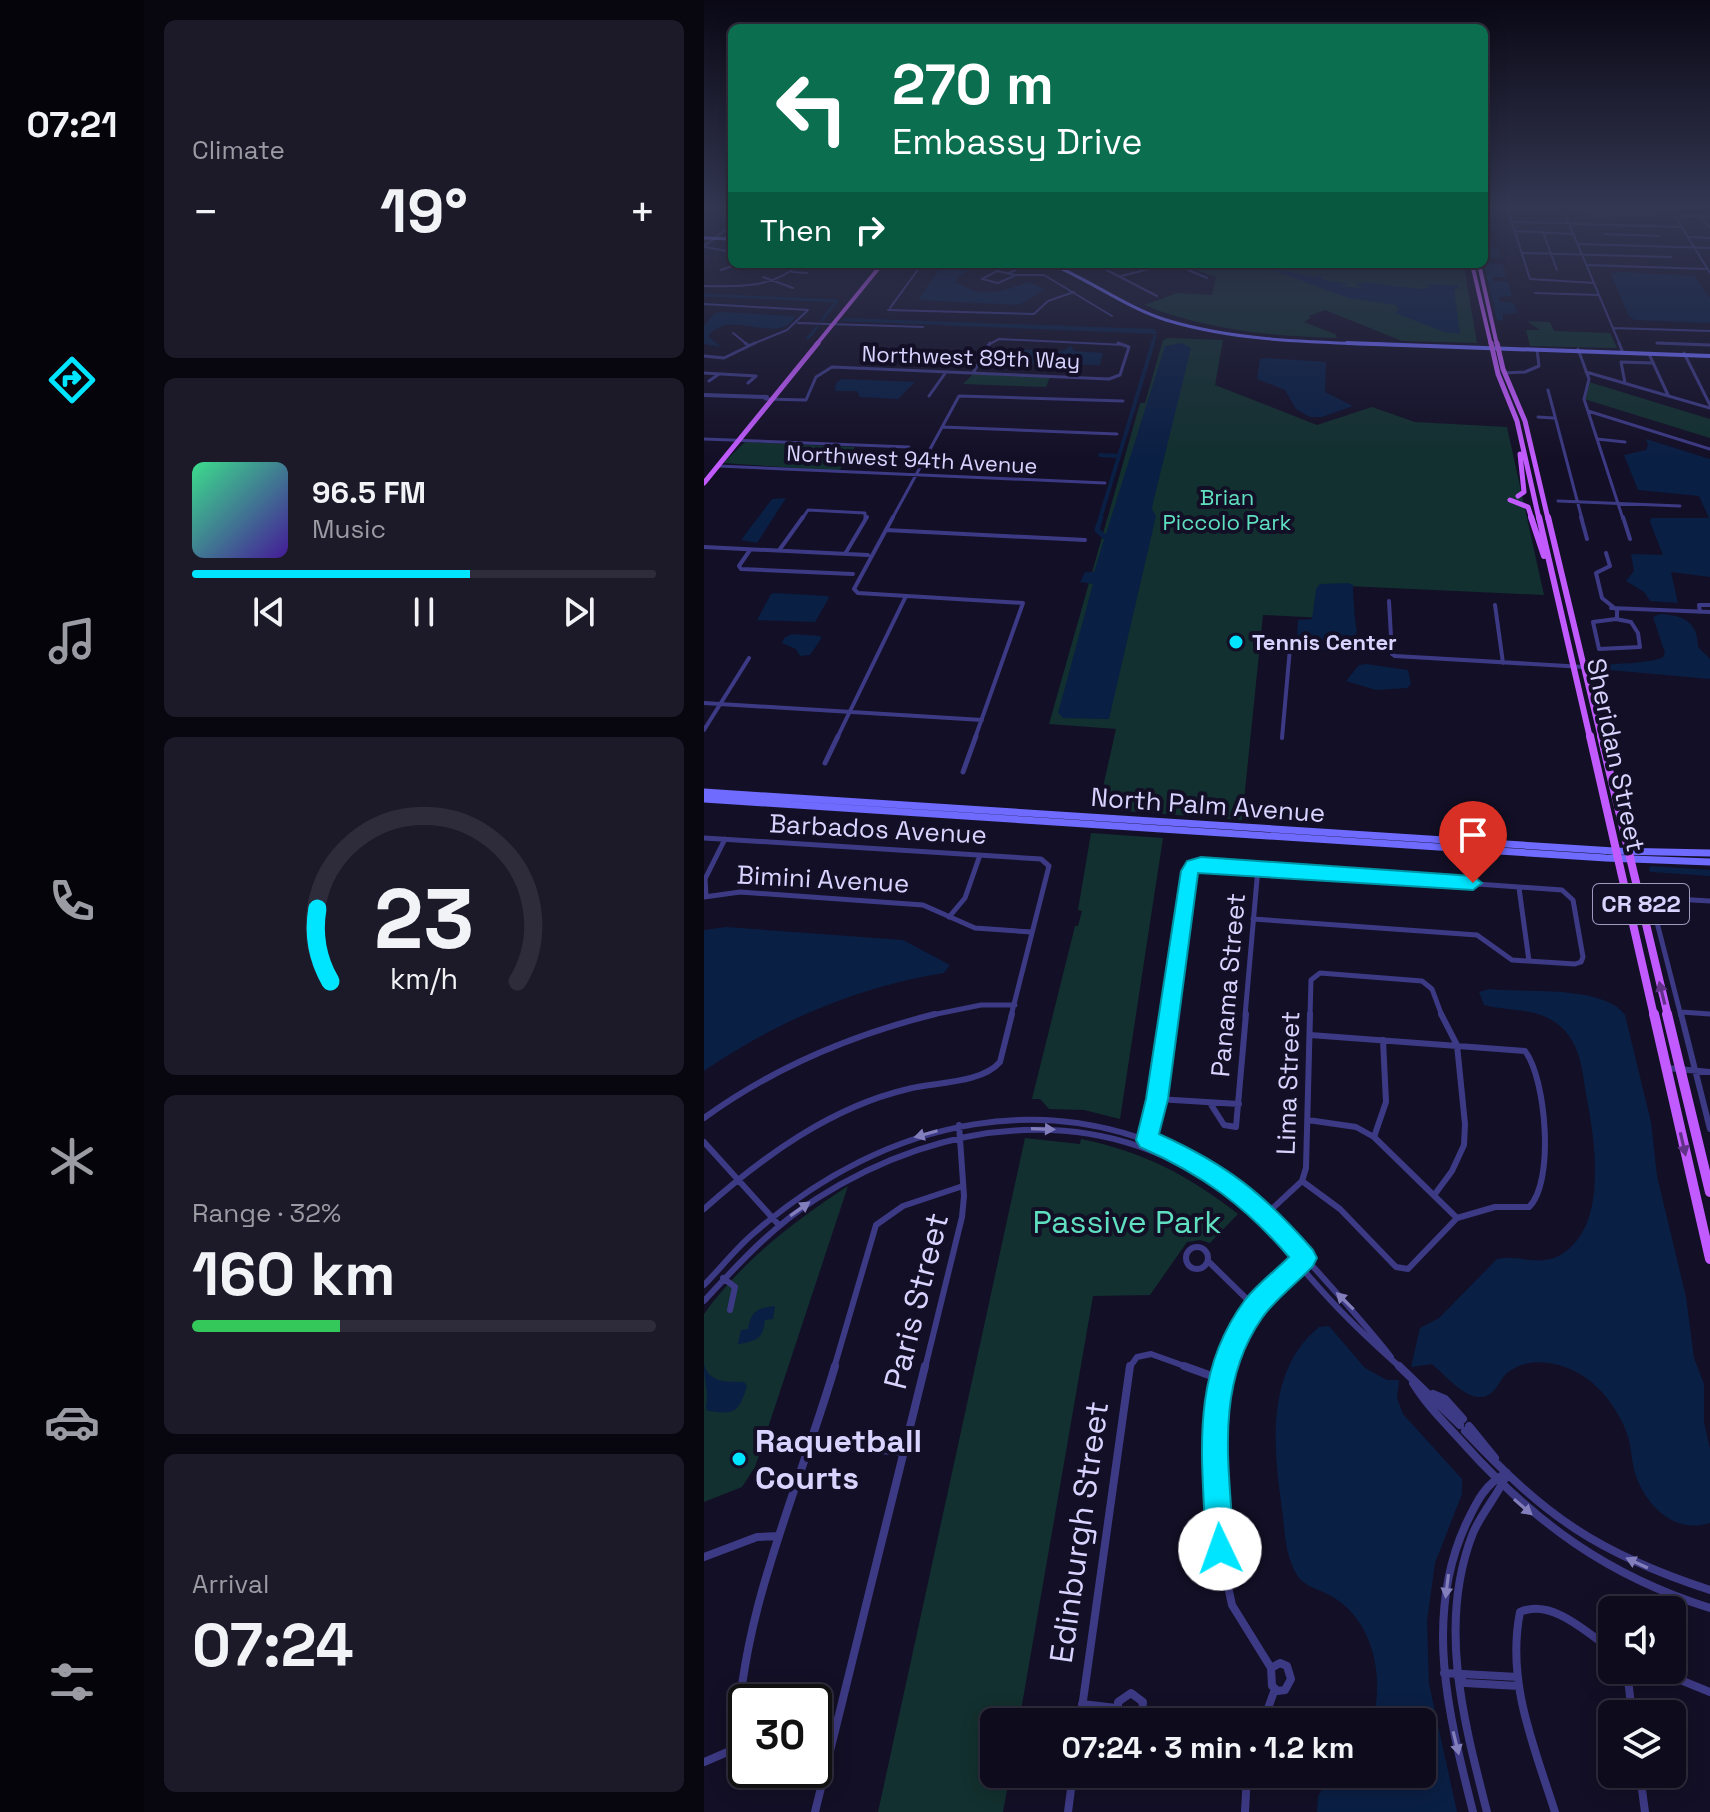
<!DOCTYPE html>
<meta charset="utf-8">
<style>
:root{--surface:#0e0b1c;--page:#1c1929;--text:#f1f3f6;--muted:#9b9ba3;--line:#2e2b3b;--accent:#00e5ff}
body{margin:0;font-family:"Space Grotesk",sans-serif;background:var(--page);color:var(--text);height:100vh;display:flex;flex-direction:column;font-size:30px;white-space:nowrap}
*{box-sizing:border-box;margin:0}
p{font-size:26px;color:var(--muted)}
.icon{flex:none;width:44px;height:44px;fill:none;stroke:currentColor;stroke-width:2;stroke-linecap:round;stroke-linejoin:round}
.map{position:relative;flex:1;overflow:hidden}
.sheet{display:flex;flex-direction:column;gap:20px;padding:20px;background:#08060f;width:560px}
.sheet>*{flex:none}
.guide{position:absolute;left:24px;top:24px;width:760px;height:244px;border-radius:12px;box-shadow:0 4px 20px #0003,0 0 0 2px var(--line);background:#0b6e4f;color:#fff;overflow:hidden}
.controls{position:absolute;left:894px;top:1596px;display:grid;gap:16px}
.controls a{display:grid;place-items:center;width:88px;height:88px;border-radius:12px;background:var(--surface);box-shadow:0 4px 20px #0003,0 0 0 2px var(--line);font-size:40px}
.speed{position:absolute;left:24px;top:1684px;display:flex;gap:16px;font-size:40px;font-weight:700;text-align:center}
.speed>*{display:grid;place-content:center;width:104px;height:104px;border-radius:50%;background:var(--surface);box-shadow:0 4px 20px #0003,0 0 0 2px var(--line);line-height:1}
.speed .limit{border:4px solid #111;border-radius:12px;background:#fff;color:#111}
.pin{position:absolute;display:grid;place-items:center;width:68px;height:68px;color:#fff;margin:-82px -34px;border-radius:50% 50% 50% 0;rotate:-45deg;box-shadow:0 0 8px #0007}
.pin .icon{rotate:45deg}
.me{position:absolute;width:88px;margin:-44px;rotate:357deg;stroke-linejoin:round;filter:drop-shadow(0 0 6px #0008)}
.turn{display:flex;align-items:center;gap:28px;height:168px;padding:0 32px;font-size:36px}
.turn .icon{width:104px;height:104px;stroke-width:2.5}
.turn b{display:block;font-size:56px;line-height:68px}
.then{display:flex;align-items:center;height:76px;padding:0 32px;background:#0003;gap:16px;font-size:30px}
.big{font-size:60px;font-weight:700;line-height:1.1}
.sheet .tile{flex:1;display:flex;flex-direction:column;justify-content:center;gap:12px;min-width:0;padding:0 28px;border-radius:12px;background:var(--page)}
.sheet .dial{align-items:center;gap:0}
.dial svg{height:208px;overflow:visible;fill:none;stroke:var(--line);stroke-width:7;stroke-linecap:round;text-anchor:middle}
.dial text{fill:var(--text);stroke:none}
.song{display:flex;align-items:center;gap:24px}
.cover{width:96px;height:96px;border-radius:12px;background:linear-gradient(135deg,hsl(150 70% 55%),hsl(260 70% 35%))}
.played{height:8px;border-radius:4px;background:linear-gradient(90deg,var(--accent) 60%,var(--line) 60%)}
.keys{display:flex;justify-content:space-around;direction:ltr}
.heat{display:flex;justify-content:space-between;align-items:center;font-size:44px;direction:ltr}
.charge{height:12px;border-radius:6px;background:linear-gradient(90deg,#34c759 32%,var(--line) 0)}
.trip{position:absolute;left:276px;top:1708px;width:456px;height:80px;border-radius:12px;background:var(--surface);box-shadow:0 4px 20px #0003,0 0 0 2px var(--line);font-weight:700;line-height:80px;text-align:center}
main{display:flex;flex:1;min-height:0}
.tabs{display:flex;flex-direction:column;width:144px;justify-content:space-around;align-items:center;background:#06040b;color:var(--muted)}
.tabs .icon{width:56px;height:56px}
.tabs .current{color:var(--accent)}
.tabs b{font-size:36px;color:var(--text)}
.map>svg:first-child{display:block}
.green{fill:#12302f}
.water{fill:#0a1f44}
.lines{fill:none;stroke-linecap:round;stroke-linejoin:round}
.canal-far3{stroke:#0a1f44;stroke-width:3}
.canal-far2{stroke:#0a1f44;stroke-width:4}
.canal-far1{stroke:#0a1f44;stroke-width:5}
.canal{stroke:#0a1f44;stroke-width:6}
.minor-far5{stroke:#3d3a85;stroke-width:2}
.minor-far4{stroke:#3d3a85;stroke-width:3}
.minor-far3{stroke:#3d3a85;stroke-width:4}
.minor-far2{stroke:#3d3a85;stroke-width:5}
.minor-far1{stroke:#3d3a85;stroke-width:6}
.minor{stroke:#3d3a85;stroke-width:8}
.tertiary{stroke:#3d3a85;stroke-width:4}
.secondary-far2{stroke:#6f6bff;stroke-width:3}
.secondary-far1{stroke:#6f6bff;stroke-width:4}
.secondary{stroke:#6f6bff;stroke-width:7}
.primary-far4{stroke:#c25bff;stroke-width:4}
.primary-far3{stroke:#c25bff;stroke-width:5}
.primary-far2{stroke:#c25bff;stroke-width:6}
.primary-far1{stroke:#c25bff;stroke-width:8}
.primary{stroke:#c25bff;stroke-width:10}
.oneway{fill:#623188}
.oneway2{fill:#837fbc}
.route{fill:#00e5ff;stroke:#0095a6;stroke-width:2}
.poi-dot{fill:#00e5ff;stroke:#130f26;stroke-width:3}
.labels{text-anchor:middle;stroke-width:8;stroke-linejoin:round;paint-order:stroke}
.far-street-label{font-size:22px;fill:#d9d4ff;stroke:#130f26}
.far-park-label{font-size:22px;fill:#5fe0c0;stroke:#130f26}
.far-poi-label{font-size:22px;font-weight:bold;fill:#d9d4ff;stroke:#130f26;text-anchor:start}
.shield{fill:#130f26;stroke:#9e99be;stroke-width:2}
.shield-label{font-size:24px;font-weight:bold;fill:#d9d4ff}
.street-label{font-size:26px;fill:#d9d4ff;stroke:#130f26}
.near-park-label{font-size:32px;fill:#5fe0c0;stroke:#130f26}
.near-street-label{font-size:32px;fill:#d9d4ff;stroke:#130f26}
.near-poi-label{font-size:32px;font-weight:bold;fill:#d9d4ff;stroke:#130f26;text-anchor:start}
</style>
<main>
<nav class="tabs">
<b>07:21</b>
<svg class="icon current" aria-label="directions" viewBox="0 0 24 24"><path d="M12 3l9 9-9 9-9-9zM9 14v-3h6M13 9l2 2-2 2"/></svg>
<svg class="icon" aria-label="music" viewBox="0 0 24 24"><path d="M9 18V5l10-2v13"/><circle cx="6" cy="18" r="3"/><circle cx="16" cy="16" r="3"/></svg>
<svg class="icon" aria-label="phone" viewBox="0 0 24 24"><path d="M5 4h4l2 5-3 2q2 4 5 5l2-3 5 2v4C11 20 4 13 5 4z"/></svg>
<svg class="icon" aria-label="climate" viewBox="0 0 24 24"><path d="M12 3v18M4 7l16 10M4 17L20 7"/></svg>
<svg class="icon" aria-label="car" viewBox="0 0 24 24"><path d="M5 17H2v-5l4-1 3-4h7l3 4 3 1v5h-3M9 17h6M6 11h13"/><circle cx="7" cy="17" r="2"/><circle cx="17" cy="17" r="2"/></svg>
<svg class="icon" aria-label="filters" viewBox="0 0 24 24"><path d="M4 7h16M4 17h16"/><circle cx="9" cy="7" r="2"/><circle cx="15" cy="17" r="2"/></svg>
</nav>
<section class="sheet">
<div class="tile"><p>Climate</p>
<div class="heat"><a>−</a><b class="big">19°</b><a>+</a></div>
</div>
<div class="tile">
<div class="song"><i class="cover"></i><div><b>96.5 FM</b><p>Music</p></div></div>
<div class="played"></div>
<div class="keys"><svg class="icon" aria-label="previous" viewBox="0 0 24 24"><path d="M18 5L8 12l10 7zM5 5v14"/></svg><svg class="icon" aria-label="pause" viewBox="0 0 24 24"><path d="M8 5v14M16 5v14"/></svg><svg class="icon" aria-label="next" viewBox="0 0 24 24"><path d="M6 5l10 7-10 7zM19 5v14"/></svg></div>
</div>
<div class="tile dial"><svg viewBox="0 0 100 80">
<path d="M14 69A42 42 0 1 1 86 69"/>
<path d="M14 69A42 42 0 0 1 9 41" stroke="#00e5ff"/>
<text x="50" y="56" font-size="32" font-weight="700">23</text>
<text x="50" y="72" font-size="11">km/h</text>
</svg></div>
<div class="tile"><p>Range · 32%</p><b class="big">160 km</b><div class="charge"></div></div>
<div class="tile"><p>Arrival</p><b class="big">07:24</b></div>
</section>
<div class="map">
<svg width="1006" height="1812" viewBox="0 0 1006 1812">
<rect width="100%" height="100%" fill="#130f26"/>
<path class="green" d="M476,264L760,266L773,343L698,341L621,310L605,316L607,318L600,322L631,334L633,338C566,336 502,330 440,305L473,293L508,295L512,277Z
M823,321L846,322L850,331L906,333L913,348L826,346L822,330H836Z
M464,338L519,340L511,385L613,425L668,407L711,422L803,427L840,595L621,585L620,618L559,615L538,820L394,809L412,729L345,724L436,403H441L459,340Z
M269,374L346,377L342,387L259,384Z
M885,382L1006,419V438L880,399Z
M41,442L151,447L135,471L19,463Z
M387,833L459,838L416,1119L380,1110L345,1109L336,1099H328L371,926H374L378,911L374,910Z
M321,1138L376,1144L377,1139C440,1152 484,1175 534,1214L506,1243L496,1240L483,1242L446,1295L389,1296L315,1722H290V1774H306L299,1812H174Z
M144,1186L51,1467L38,1487L0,1502V1314C38,1261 89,1222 144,1186Z"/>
<path class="water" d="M876,207H950L956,219L885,218Z
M780,242L781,245L794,248L796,258H784V262L799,265L802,277H789V281L804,282L808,296L794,297L795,301L810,303L813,313L799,314V321L793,320L780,264Z
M239,264L272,267L255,276L252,282C284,301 296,290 326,282L341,290L315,305L214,300Z
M537,264H614L618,267L568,268L611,277L617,274V279L645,284L636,286L662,289L651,285L660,282L716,289L726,288L723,284L753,285L755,288L750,290L756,334L740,332L691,313L694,310L692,305L644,298L557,266Z
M917,272L991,276L1006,298V323L931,320L925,317L907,274Z
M17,312L90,316H92C73,348 28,306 4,336L17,347L0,344V326L11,313Z
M141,318L450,329L454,334L137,321Z
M478,343L487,348L449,503L448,509L452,516L405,719L359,718L354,713L389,584L376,582L381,572H390L461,346Z
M367,345L370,351L399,353L396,365L300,363L308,349L359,351Z
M561,358L622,362L621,392L649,406L618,417H606L592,409L581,390L553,379L556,359Z
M137,379L210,382H211L194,399L156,397L153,391H131L132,383Z
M942,439L1006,459V577L967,572L974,603L946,601L940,592L922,581L930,571L927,554L959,555L946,522L947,518H1005L995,496L934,490L920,455L942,450L944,445Z
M82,498L53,543L37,540L68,499Z
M644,583L649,585C649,593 651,625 653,631L647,647L638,650L598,649L593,636L594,620L608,619L612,589L616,584Z
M71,593L123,596L125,598L111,622L53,620L67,594Z
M956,614C979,615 994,622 994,647L1006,659V679L894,669L893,665C908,664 950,663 959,657L961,653L949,617Z
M88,634L116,636L117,639L106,655L96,656L92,649L78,643L80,638Z
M662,664L704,670L707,684L703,688L672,690L642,681L655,665Z
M22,927L199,940L246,965L240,973C155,986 71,1022 0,1071V930Z
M785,989C819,993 900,985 921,1015L947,1122L953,1176L982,1297L990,1358L1000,1384V1422L1006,1449V1523C971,1534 943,1507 932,1476C927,1462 928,1447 923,1434C917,1416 906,1400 893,1387C872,1366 830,1351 803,1373C794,1381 792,1396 777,1397C761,1399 739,1373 728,1364L707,1367L716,1328L735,1318L793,1259C816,1254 835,1268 858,1254C904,1226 891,1142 883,1099C878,1072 878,1046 856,1026C834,1007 806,1012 780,1005L775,992Z
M71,1306L69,1319L61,1320C59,1339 52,1341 34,1344L37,1330L44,1329C47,1311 53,1308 71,1306Z
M625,1326L661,1368L683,1380H695L693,1398L699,1414L758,1479V1494L731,1563L723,1621L725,1684L753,1812H613L614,1796L627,1774H718V1722H668C681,1678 670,1622 629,1597C618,1590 600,1587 593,1575C582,1556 581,1538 579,1516C570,1453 559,1373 615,1327Z
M0,1364C5,1384 23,1381 40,1382L43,1386C35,1412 31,1415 4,1411L2,1408C5,1388 0,1383 0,1364Z"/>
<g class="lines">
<path class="canal-far3" d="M951,208L1006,210
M0,295L133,301L118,320
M104,338L113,327
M448,345L451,336"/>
<path class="canal-far2" d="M396,455L415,456L449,343
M396,519L415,456"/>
<path class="canal-far1" d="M397,517L393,530L401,537"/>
<path class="canal" d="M948,869L1006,873"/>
<path class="minor-far5" d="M803,207L826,279L890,283
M830,207L832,213
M839,207H858
M858,207L916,345
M1006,216H971L1006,273
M998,217L1006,228
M808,222L978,227
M811,231L870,234
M839,232L853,270
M900,234L955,236
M984,237L1006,238
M874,244L1006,248
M0,246L28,225
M1,247L28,252
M818,253L967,257
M292,264L293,271L311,275H340L408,316
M391,264L453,296
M470,264L503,278
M883,265L1004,269
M17,270L34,264
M293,271L278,279L294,283L310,276
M88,272L103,273
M305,273L325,264
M417,276L466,264
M59,277L89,288
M0,286C36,287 68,288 96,264
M831,293L895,295
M0,304L104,310L83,330L46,345
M186,308L218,264
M184,310L330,314
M330,314L344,301L370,292
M94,323L219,327
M909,328L1006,331
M29,333L44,345
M953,343L1003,345
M284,345L295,339L421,345"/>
<path class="minor-far4" d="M41,343L44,345
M915,343L919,353
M953,343L1006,345
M874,349L885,379L880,399L919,519
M980,353L1006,405
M945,354L964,395
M0,356L20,358L51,343
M882,372L1006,408
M0,373L52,376
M269,373L286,343
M800,373L821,372L835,366L833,350
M5,381L15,374
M44,383L52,376
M921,383L917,362L949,363
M844,390L878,519
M225,396L242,372
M61,399L102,400L112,377L128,367L405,379L416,375L425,347L414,343
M884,411L1006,449
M834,417L849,418
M238,427L413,434
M0,439L205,447
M893,439L921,442
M14,466L401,483
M854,501L976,506
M98,519L104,510L161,513V519
M188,519L255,396L419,401"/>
<path class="minor-far3" d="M189,517L150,589L154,593L319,603L271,738
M877,517L883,539
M919,517L926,539
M182,530L381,540
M0,547L164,555
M76,549L99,517
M46,550L35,566L37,569L149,574
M902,553L906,566L892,573L898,598L913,610V619
M141,554L163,517
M685,601L688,654L691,656L880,667
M791,605L799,663
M907,608L1006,612
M996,612L995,605H1006
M912,619L927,622L934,633L936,647L895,649L889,622Z
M0,703L278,720
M0,730L45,658
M133,738L202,596
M578,738L586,648"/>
<path class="minor-far2" d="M121,763L134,736
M259,772L272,736
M0,838L337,859L345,866L307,1016
M815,888L825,961
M2,896L1,879L21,839
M0,897L36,892L219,905L271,928L327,932
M245,917L261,898L276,855
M977,1012L1006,1014
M223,1016L277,1005H311
M465,1016L485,871L492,864L858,890L869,900L879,957L877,962L871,964L808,960L773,935L549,919
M541,1016L554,868
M606,1016L607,980L616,973L718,981L728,989L738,1016
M977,1016L948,903L954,898L1006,901"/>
<path class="minor-far1" d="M977,1014L1006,1129
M963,1068L1006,1072
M453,1099L535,1104
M506,1103L520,1125L532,1127L542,1014
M0,1118C70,1067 147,1035 231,1014
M604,1120L652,1127L670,1137L753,1218
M670,1137L682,1102L679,1040
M0,1142L74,1224
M440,1147L453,1099L465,1014
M598,1181L636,1209L692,1267L704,1269L753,1218L791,1207H825C851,1182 842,1078 821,1051L606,1035
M731,1194L748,1171L760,1145L761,1124L753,1045L737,1014
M0,1209C58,1157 127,1107 204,1089C230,1082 277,1084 296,1062L308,1014
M555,1221L598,1181L602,1168L606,1014
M482 1258a11 11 0 1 1 22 0a11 11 0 1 1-22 0Z
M504,1261L551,1307
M19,1278L31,1287L26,1310
M0,1285C17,1268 32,1248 50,1233C182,1118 352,1079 507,1171C545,1193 575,1229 604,1261C632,1292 661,1324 687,1357
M0,1301C34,1264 69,1226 112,1199C241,1117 399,1098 526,1196C561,1223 589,1259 619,1292C643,1319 670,1344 697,1368
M130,1368L172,1225L199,1206L259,1186
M221,1368L258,1217L260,1196L255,1125
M425,1368L433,1357L447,1354L486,1368
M520,1368C538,1318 564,1294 601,1258"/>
<path class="minor" d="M480,1366L516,1379
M521,1366L510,1412L516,1549L528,1605L567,1668
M695,1366L756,1425
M709,1383C723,1406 742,1424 760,1444C831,1523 904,1576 1006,1608
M729,1394L741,1399L759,1419
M765,1426L791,1458
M761,1431C842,1517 893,1553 1006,1590
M107,1444L199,1452
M0,1557L53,1537L75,1536
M576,1663L583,1666L587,1679L581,1690L574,1691L568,1686L567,1668Z
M923,1670L928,1714
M952,1670L1006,1692
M740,1673L814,1677
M753,1676L761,1683L815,1686
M378,1704L412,1708
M110,1719L132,1721
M376,1722L426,1366
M414,1722V1702L427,1693L439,1702L437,1722
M559,1722L571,1689
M33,1748C35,1615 94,1492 131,1366
M0,1762L42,1744
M936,1774L941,1812
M111,1812L221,1366
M364,1812L369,1774
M541,1812L543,1774
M769,1812C745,1717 719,1617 762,1524C772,1503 781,1483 803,1473
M783,1812C760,1722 733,1624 769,1533C778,1512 794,1495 803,1474
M851,1812C830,1746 802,1682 816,1612C848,1598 883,1633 908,1650"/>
<path class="tertiary" d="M0,395L63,397"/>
<path class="secondary-far2" d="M0,238L28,239
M347,264C386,280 421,307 462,320C538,343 619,342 698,345"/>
<path class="secondary-far1" d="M643,343L1006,356"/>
<path class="secondary" d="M0,792L910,851L1006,853
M0,799L902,858L1006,862"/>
<path class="primary-far4" d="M768,264L787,345
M775,264L793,345
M112,345L178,264"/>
<path class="primary-far3" d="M787,343L794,374L813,421L835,519
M793,343L799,369L821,421L844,519
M0,483L114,343
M814,496L820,492L816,454
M806,500L824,507L828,519"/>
<path class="primary-far2" d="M827,517L840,556
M835,517L886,738
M844,517L897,738"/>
<path class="primary-far1" d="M886,736L950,1016
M897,736L964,1016"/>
<path class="primary" d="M950,1014L1006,1259
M963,1014L1006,1192"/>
</g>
<defs><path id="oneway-solid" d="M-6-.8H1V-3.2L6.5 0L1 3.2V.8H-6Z" transform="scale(2)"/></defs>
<g class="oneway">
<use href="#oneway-solid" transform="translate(958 993) rotate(-104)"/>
<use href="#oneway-solid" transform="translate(979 1144) rotate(77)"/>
</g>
<g class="oneway2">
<use href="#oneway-solid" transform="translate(339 1129) rotate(2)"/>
<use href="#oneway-solid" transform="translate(222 1134) rotate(164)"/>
<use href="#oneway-solid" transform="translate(96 1209) rotate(-35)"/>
<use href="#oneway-solid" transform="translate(641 1301) rotate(-136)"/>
<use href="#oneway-solid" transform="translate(819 1507) rotate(41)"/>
<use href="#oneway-solid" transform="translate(933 1563) rotate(-155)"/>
<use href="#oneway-solid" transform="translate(743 1586) rotate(97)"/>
<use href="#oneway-solid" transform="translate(752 1743) rotate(76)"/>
</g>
<linearGradient id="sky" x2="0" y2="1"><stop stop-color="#0a0815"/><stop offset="0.45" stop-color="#333752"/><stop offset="1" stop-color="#333752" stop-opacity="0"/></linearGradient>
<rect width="1006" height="460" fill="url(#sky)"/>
<path class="route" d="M497,857L769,876L778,883L769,890L494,873L464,1099L455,1134C524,1165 560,1194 609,1250L613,1258L609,1266C593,1283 571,1299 558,1318C509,1388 526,1470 530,1549L526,1559L516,1563L506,1559L502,1549C499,1460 484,1377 541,1300C553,1284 571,1271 585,1257C540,1205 499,1175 436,1147L432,1140L442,1099L477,871L483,861Z"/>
<g class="poi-dot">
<circle cx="532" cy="642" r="8"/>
<circle cx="35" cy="1459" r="8"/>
</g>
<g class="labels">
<g class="far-street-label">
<text transform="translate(267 357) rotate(2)" y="8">Northwest 89th Way</text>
<text transform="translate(208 459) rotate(3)" y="8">Northwest 94th Avenue</text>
</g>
<g class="far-park-label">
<text x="523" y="505">Brian<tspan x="523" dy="25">Piccolo Park</tspan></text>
</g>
<g class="far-poi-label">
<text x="548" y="650">Tennis Center</text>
</g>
<rect class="shield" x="889" y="884" width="96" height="40" rx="6"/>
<g class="shield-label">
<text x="937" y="912">CR 822</text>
</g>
<g class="street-label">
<text transform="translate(912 755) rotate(78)" y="9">Sheridan Street</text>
<text transform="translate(504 805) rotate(4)" y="9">North Palm Avenue</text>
<text transform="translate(174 829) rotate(3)" y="9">Barbados Avenue</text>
<text transform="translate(119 879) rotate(3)" y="9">Bimini Avenue</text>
<text transform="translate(524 985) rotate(-85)" y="9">Panama Street</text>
<text transform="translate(584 1083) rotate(-88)" y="9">Lima Street</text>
</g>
<g class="near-park-label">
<text x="423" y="1233">Passive Park</text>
</g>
<g class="near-street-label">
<text transform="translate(212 1301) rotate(-76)" y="11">Paris Street</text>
<text transform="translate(375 1532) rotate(-82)" y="11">Edinburgh Street</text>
</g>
<g class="near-poi-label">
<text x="51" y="1452">Raquetball<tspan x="51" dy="37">Courts</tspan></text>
</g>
</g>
</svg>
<div class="controls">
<a><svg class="icon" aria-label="sound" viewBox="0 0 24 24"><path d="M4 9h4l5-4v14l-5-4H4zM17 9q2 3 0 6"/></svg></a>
<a><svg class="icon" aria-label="layers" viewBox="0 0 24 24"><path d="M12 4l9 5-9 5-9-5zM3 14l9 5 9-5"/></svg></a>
</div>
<div class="speed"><div class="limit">30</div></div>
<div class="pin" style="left:769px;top:883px;background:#d93025"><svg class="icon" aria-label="arrive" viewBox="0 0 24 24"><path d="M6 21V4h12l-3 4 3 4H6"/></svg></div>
<svg class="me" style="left:516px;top:1549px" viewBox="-20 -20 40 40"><circle r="19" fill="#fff"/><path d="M0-13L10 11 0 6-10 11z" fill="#00e5ff"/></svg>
<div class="trip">07:24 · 3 min · 1.2 km</div>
<div class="guide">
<div class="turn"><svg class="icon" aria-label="left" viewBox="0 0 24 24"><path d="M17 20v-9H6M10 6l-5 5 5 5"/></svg><div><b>270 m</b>Embassy Drive</div></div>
<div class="then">Then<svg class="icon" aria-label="right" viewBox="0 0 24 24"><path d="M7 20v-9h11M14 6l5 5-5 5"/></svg></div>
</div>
</div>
</main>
